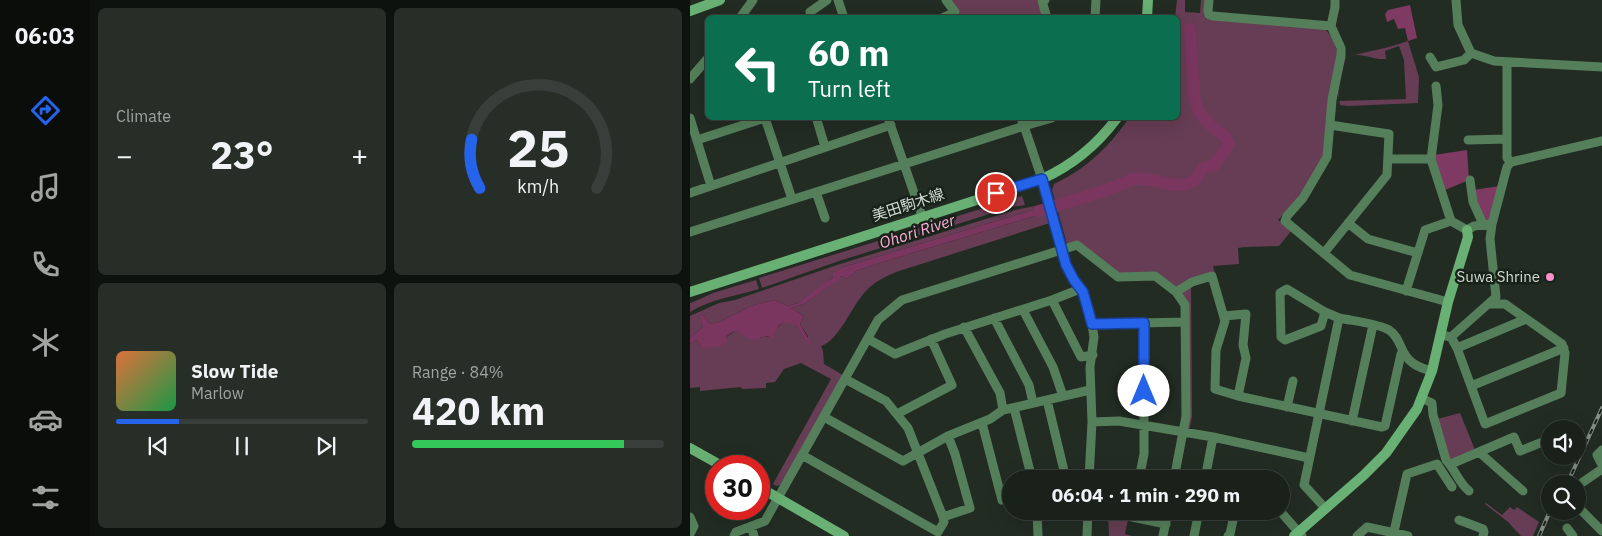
<!DOCTYPE html>
<meta charset="utf-8">
<style>
:root{--surface:#1a211a;--page:#272e27;--text:#f1f3f6;--muted:#9fa3a2;--line:#383e39;--accent:#2563eb}
body{margin:0;font-family:"IBM Plex Sans","Noto Sans JP",sans-serif;background:var(--page);color:var(--text);height:100vh;display:flex;flex-direction:column;font-size:19px;white-space:nowrap}
*{box-sizing:border-box;margin:0}
p{font-size:16px;color:var(--muted)}
.icon{flex:none;width:28px;height:28px;fill:none;stroke:currentColor;stroke-width:2;stroke-linecap:round;stroke-linejoin:round}
.map{position:relative;flex:1;overflow:hidden}
.drawer{display:flex;flex-direction:column;gap:8px;padding:8px;background:#0e120e;width:600px}
.drawer>*{flex:none}
.guide{position:absolute;left:15px;top:15px;width:475px;height:105px;border-radius:8px;box-shadow:0 5px 20px #0002,0 0 0 1px var(--line);background:#0b6e4f;color:#fff;overflow:hidden}
.buttons{position:absolute;left:851px;top:420px;display:grid;gap:10px}
.buttons a{display:grid;place-items:center;width:45px;height:45px;border-radius:50%;background:var(--surface);box-shadow:0 5px 20px #0002,0 0 0 1px var(--line);font-size:25px}
.speed{position:absolute;left:15px;top:455px;display:flex;gap:10px;font-size:25px;font-weight:700;text-align:center}
.speed>*{display:grid;place-content:center;width:65px;height:65px;border-radius:50%;background:var(--surface);box-shadow:0 5px 20px #0002,0 0 0 1px var(--line);line-height:1}
.speed .limit{border:8px solid #d22;background:#fff;color:#111}
.pin{position:absolute;display:grid;place-items:center;width:42px;height:42px;color:#fff;margin:-21px;border:2px solid #fff;border-radius:50%;box-shadow:0 1px 5px #0007}
.me{position:absolute;width:55px;margin:-28px;rotate:0deg;stroke-linejoin:round;filter:drop-shadow(0 0 4px #0008)}
.turn{display:flex;align-items:center;gap:18px;height:105px;padding:0 20px;font-size:22px}
.turn .icon{width:65px;height:65px;stroke-width:2.5}
.turn b{display:block;font-size:35px;line-height:42px}
.big{font-size:38px;font-weight:700;line-height:1.1}
.drawer .widget{flex:1;display:flex;flex-direction:column;justify-content:center;gap:8px;min-width:0;padding:0 18px;border-radius:8px;background:var(--page)}
.drawer .dial{align-items:center;gap:0}
.dial svg{height:130px;overflow:visible;fill:none;stroke:var(--line);stroke-width:7;stroke-linecap:round;text-anchor:middle}
.dial text{fill:var(--text);stroke:none}
.song{display:flex;align-items:center;gap:15px}
.cover{width:60px;height:60px;border-radius:8px;background:linear-gradient(135deg,hsl(20 70% 55%),hsl(140 70% 35%))}
.played{height:5px;border-radius:2px;background:linear-gradient(90deg,var(--accent) 25%,var(--line) 25%)}
.keys{display:flex;justify-content:space-around;direction:ltr}
.heat{display:flex;justify-content:space-between;align-items:center;font-size:28px;direction:ltr}
.charge{height:8px;border-radius:4px;background:linear-gradient(90deg,#34c759 84%,var(--line) 0)}
.drawer .tiles{flex:1;display:grid;gap:8px;grid-template-columns:repeat(2,1fr)}
.trip{position:absolute;left:312px;top:470px;width:288px;height:50px;border-radius:25px;background:var(--surface);box-shadow:0 5px 20px #0002,0 0 0 1px var(--line);font-weight:700;line-height:50px;text-align:center}
main{display:flex;flex:1;min-height:0}
.tabs{display:flex;flex-direction:column;width:90px;justify-content:space-around;align-items:center;background:#0a0d0a;color:var(--muted)}
.tabs .icon{width:35px;height:35px}
.tabs .selected{color:var(--accent)}
.tabs b{font-size:22px;color:var(--text)}
.map>svg:first-child{display:block}
.green{fill:#663d54;fill-rule:evenodd}
.forest{fill:#7e3a63}
.water{fill:#7a365f}
.lines{fill:none;stroke-linecap:round;stroke-linejoin:round}
.river{stroke:#7a365f;stroke-width:12}
.street{stroke:#547f5a;stroke-width:9}
.secondary{stroke:#69b074;stroke-width:10}
.rail-casing{stroke:#858d85;stroke-width:4}
.rail{stroke:#182219;stroke-width:2;stroke-dasharray:5.5;stroke-linecap:butt}
.route-casing{stroke:#184099;stroke-width:12}
.route{stroke:#2563eb;stroke-width:9}
.poi-dot{fill:#f890cc;stroke:#182219;stroke-width:2}
.labels{text-anchor:middle;stroke-width:5;stroke-linejoin:round;paint-order:stroke}
.street-label{font-size:15px;fill:#d4dad4;stroke:#182219}
.poi-label{font-size:15px;fill:#d4dad4;stroke:#182219;text-anchor:end}
.water-label{font-size:16px;font-style:italic;fill:#ffaedb;stroke:#182219}
</style>
<main>
<nav class="tabs">
<b>06:03</b>
<svg class="icon selected" aria-label="directions" viewBox="0 0 24 24"><path d="M12 3l9 9-9 9-9-9zM9 14v-3h6M13 9l2 2-2 2"/></svg>
<svg class="icon" aria-label="music" viewBox="0 0 24 24"><path d="M9 18V5l10-2v13"/><circle cx="6" cy="18" r="3"/><circle cx="16" cy="16" r="3"/></svg>
<svg class="icon" aria-label="phone" viewBox="0 0 24 24"><path d="M5 4h4l2 5-3 2q2 4 5 5l2-3 5 2v4C11 20 4 13 5 4z"/></svg>
<svg class="icon" aria-label="climate" viewBox="0 0 24 24"><path d="M12 3v18M4 7l16 10M4 17L20 7"/></svg>
<svg class="icon" aria-label="car" viewBox="0 0 24 24"><path d="M5 17H2v-5l4-1 3-4h7l3 4 3 1v5h-3M9 17h6M6 11h13"/><circle cx="7" cy="17" r="2"/><circle cx="17" cy="17" r="2"/></svg>
<svg class="icon" aria-label="filters" viewBox="0 0 24 24"><path d="M4 7h16M4 17h16"/><circle cx="9" cy="7" r="2"/><circle cx="15" cy="17" r="2"/></svg>
</nav>
<section class="drawer">
<div class="tiles">
<div class="widget"><p>Climate</p>
<div class="heat"><a>−</a><b class="big">23°</b><a>+</a></div>
</div>
<div class="widget dial"><svg viewBox="0 0 100 80">
<path d="M14 69A42 42 0 1 1 86 69"/>
<path d="M14 69A42 42 0 0 1 9 39" stroke="#2563eb"/>
<text x="50" y="56" font-size="32" font-weight="700">25</text>
<text x="50" y="72" font-size="11">km/h</text>
</svg></div>
<div class="widget">
<div class="song"><i class="cover"></i><div><b>Slow Tide</b><p>Marlow</p></div></div>
<div class="played"></div>
<div class="keys"><svg class="icon" aria-label="previous" viewBox="0 0 24 24"><path d="M18 5L8 12l10 7zM5 5v14"/></svg><svg class="icon" aria-label="pause" viewBox="0 0 24 24"><path d="M8 5v14M16 5v14"/></svg><svg class="icon" aria-label="next" viewBox="0 0 24 24"><path d="M6 5l10 7-10 7zM19 5v14"/></svg></div>
</div>
<div class="widget"><p>Range · 84%</p><b class="big">420 km</b><div class="charge"></div></div>
</div>
</section>
<div class="map">
<svg width="912" height="536" viewBox="0 0 912 536">
<rect width="100%" height="100%" fill="#222c23"/>
<path class="green" d="M260,0H347L353,17H272Z
M487,0H495V12L510,13L511,0H515L516,19L634,29C641,34 645,43 647,52L635,154L611,195L588,220L601,231L589,246L555,247L548,248L549,264L523,266L525,273L498,280L488,287H484L465,273L430,274L377,244L362,190L364,184C396,169 419,147 439,118H488V18L466,17V15L485,17Z
M718,41L729,77L728,103L658,106L650,105L647,90L655,57L699,47ZM709,46L714,60L716,99L649,101L648,87L656,57C674,51 679,60 696,59L695,51Z
M332,196L335,205L322,207L149,261L72,288L69,278Z
M355,204L356,206L153,267L135,284L108,303L98,306L84,300L61,306L29,322L20,324L12,314L11,315L13,327L0,338V316L29,303L45,300L150,264L325,210Z
M358,212L360,223L206,272C195,277 184,282 176,291C162,305 149,341 131,346L133,351L134,364L153,375L91,485L86,486L83,484L141,379L111,363L94,369L85,382L76,383V388L52,389L51,387L10,391V387L0,388V344L7,340L11,348L38,341L36,337L46,331L71,338L74,336L79,337L93,322L101,321L107,326L118,344V336L110,324L114,316L101,308L114,304L151,276L157,279L166,271L183,265Z
M66,280L69,289C46,296 21,299 0,312V303H1L23,293Z
M501,287L502,417L499,431L497,428L492,295L493,291Z
M770,413L785,450L762,460L759,457L747,419Z
M796,503L812,515L820,507L824,510L827,507L849,522L843,536H831L818,522L795,504Z
M418,511L439,515L435,534L442,536H419Z"/>
<path class="forest" d="M720,5L727,38L718,41L715,28L708,29L704,19L697,22L695,14L698,10Z
M777,150L779,180L755,190L744,155Z
M810,186L801,219L796,221L786,201L783,190Z"/>
<path class="water" d="M400,191L411,196L367,208L365,202Z
M356,206L358,212L183,265L166,271L157,279L151,276L148,282L143,283L114,304L101,308L114,316L110,324L121,343L117,344L107,326L101,324L102,323C89,320 87,328 83,338C80,337 78,336 75,336C71,337 68,340 64,340C53,340 51,323 36,337L38,341C32,348 20,347 11,348L7,340L0,344V338L13,327L10,315L12,314L20,324L29,322L61,306L84,300L98,306L108,303L143,277V273L153,267Z"/>
<g class="lines">
<path class="river" d="M349,211L417,190L443,179H454L486,185L496,184L504,181L513,168L524,165L539,144L535,136L522,127L509,113L504,96L500,29"/>
<path class="street" d="M148,0L154,18
M355,0L352,1L357,18
M519,0L518,11L519,15L523,16L641,26L651,48V55L642,100L637,157L613,198L597,216L595,221L660,275L758,302
M766,0L768,25L781,53L804,61L912,67
M50,18L63,0
M122,18L120,12L137,0
M252,18L265,12L256,0
M405,18L406,0
M641,26L645,7V0
M740,57L746,67L774,60L781,53
M817,62V158L821,162
M0,79L18,58
M0,118L21,186
M75,118L102,199
M198,118L232,216
M331,118L334,126L362,118
M127,120L135,147
M7,140L75,118
M778,140L817,139
M698,159H741L761,221L777,230L784,226L802,224
M741,159L748,105L746,86
M780,180L783,202L793,224
M126,192L135,218
M0,193L201,125
M658,223L678,239L728,253
M0,232L334,126L352,179L376,265L384,280L393,292L400,312L404,337L400,367L402,422L399,479
M634,253L697,175L699,134L640,125
M716,291L735,230L761,221
M486,292L502,282L522,276L535,321L526,350L525,389L548,396L692,427L695,426L711,354L713,352
M362,300L391,357L403,355
M333,310L363,367L373,396
M635,312L597,289L590,293L591,337L595,340L631,326L635,312L649,318
M534,316L556,314L553,345L556,358L548,396
M304,318L339,385L343,403
M402,324L495,322
M274,327L310,393L313,410
M751,335L761,337L767,348L795,424L871,393L875,353L872,344L815,304H799
M761,337L806,297L800,239L802,224L817,167L821,162L912,141
M178,339L205,354L255,334L362,300L385,291L389,287
M767,348L836,319
M781,386L874,348
M731,398L742,403L743,415L756,460C765,469 768,482 779,491
M357,400L376,479
M597,407L603,381
M324,408L342,479
M207,414L262,385L241,339
M134,417L213,461L258,436L300,419L313,410L400,390
M662,421L683,325
M402,422L429,421L523,437L619,458
M292,423L312,500L321,498
M912,450L907,455L912,465
M789,452L833,491
M112,455L248,532L254,522L253,517L218,428L196,401L155,379
M761,464L824,437L830,451L860,439
M383,479L399,476
M449,479L454,454V323
M515,479L523,437
M893,482L912,469
M888,507L912,531
M635,508L614,485L649,318C663,321 687,323 699,330C708,336 709,344 714,353C720,364 730,368 742,371
M347,511L348,536
M443,511L442,517L476,524
M590,511L612,536
M0,517L4,526L0,534
M253,517L280,508L265,454L258,436
M769,520L793,529L794,532L793,536
M61,526L64,536
M877,528L883,536
M44,536L46,532L75,521L188,320L212,300L387,245L428,277L465,276L486,292L495,305L496,416L484,479
M397,536L398,511
M473,536L478,511
M504,536L509,511
M538,536L540,534L545,511
M667,536L677,527L718,536
M703,536L717,474L747,464L762,487"/>
<path class="secondary" d="M0,11L30,0
M457,18L458,0
M0,292L352,179C383,165 407,145 427,118
M0,448L32,466
M69,487L154,536
M604,536L674,475L696,453L727,409L742,371L758,302L778,237L777,230"/>
<g class="rail-casing">
<path id="rail" d="M877,484L912,408
M849,536L860,511"/>
</g>
<use href="#rail" class="rail"/>
</g>
<g class="lines">
<g class="route-casing">
<path id="route" d="M306,193L352,179L376,265L384,280L393,292L402,324L454,323V391"/>
</g>
<use href="#route" class="route"/>
</g>
<circle class="poi-dot" cx="860" cy="277" r="5"/>
<g class="labels">
<g class="street-label">
<text transform="translate(218 205) rotate(-18)" y="5">美田駒木線</text>
</g>
<g class="poi-label">
<text x="850" y="282">Suwa Shrine</text>
</g>
<g class="water-label">
<text transform="translate(227 231) rotate(-18)" y="6">Ohori River</text>
</g>
</g>
</svg>
<div class="buttons">
<a><svg class="icon" aria-label="sound" viewBox="0 0 24 24"><path d="M4 9h4l5-4v14l-5-4H4zM17 9q2 3 0 6"/></svg></a>
<a><svg class="icon" aria-label="search" viewBox="0 0 24 24"><circle cx="10" cy="10" r="6"/><path d="M15 15l6 6"/></svg></a>
</div>
<div class="speed"><div class="limit">30</div></div>
<div class="pin" style="left:306px;top:193px;background:#d93025"><svg class="icon" aria-label="arrive" viewBox="0 0 24 24"><path d="M6 21V4h12l-3 4 3 4H6"/></svg></div>
<svg class="me" style="left:454px;top:391px" viewBox="-20 -20 40 40"><circle r="19" fill="#fff"/><path d="M0-13L10 11 0 6-10 11z" fill="#2563eb"/></svg>
<div class="trip">06:04 · 1 min · 290 m</div>
<div class="guide">
<div class="turn"><svg class="icon" aria-label="left" viewBox="0 0 24 24"><path d="M17 20v-9H6M10 6l-5 5 5 5"/></svg><div><b>60 m</b>Turn left</div></div>
</div>
</div>
</main>
